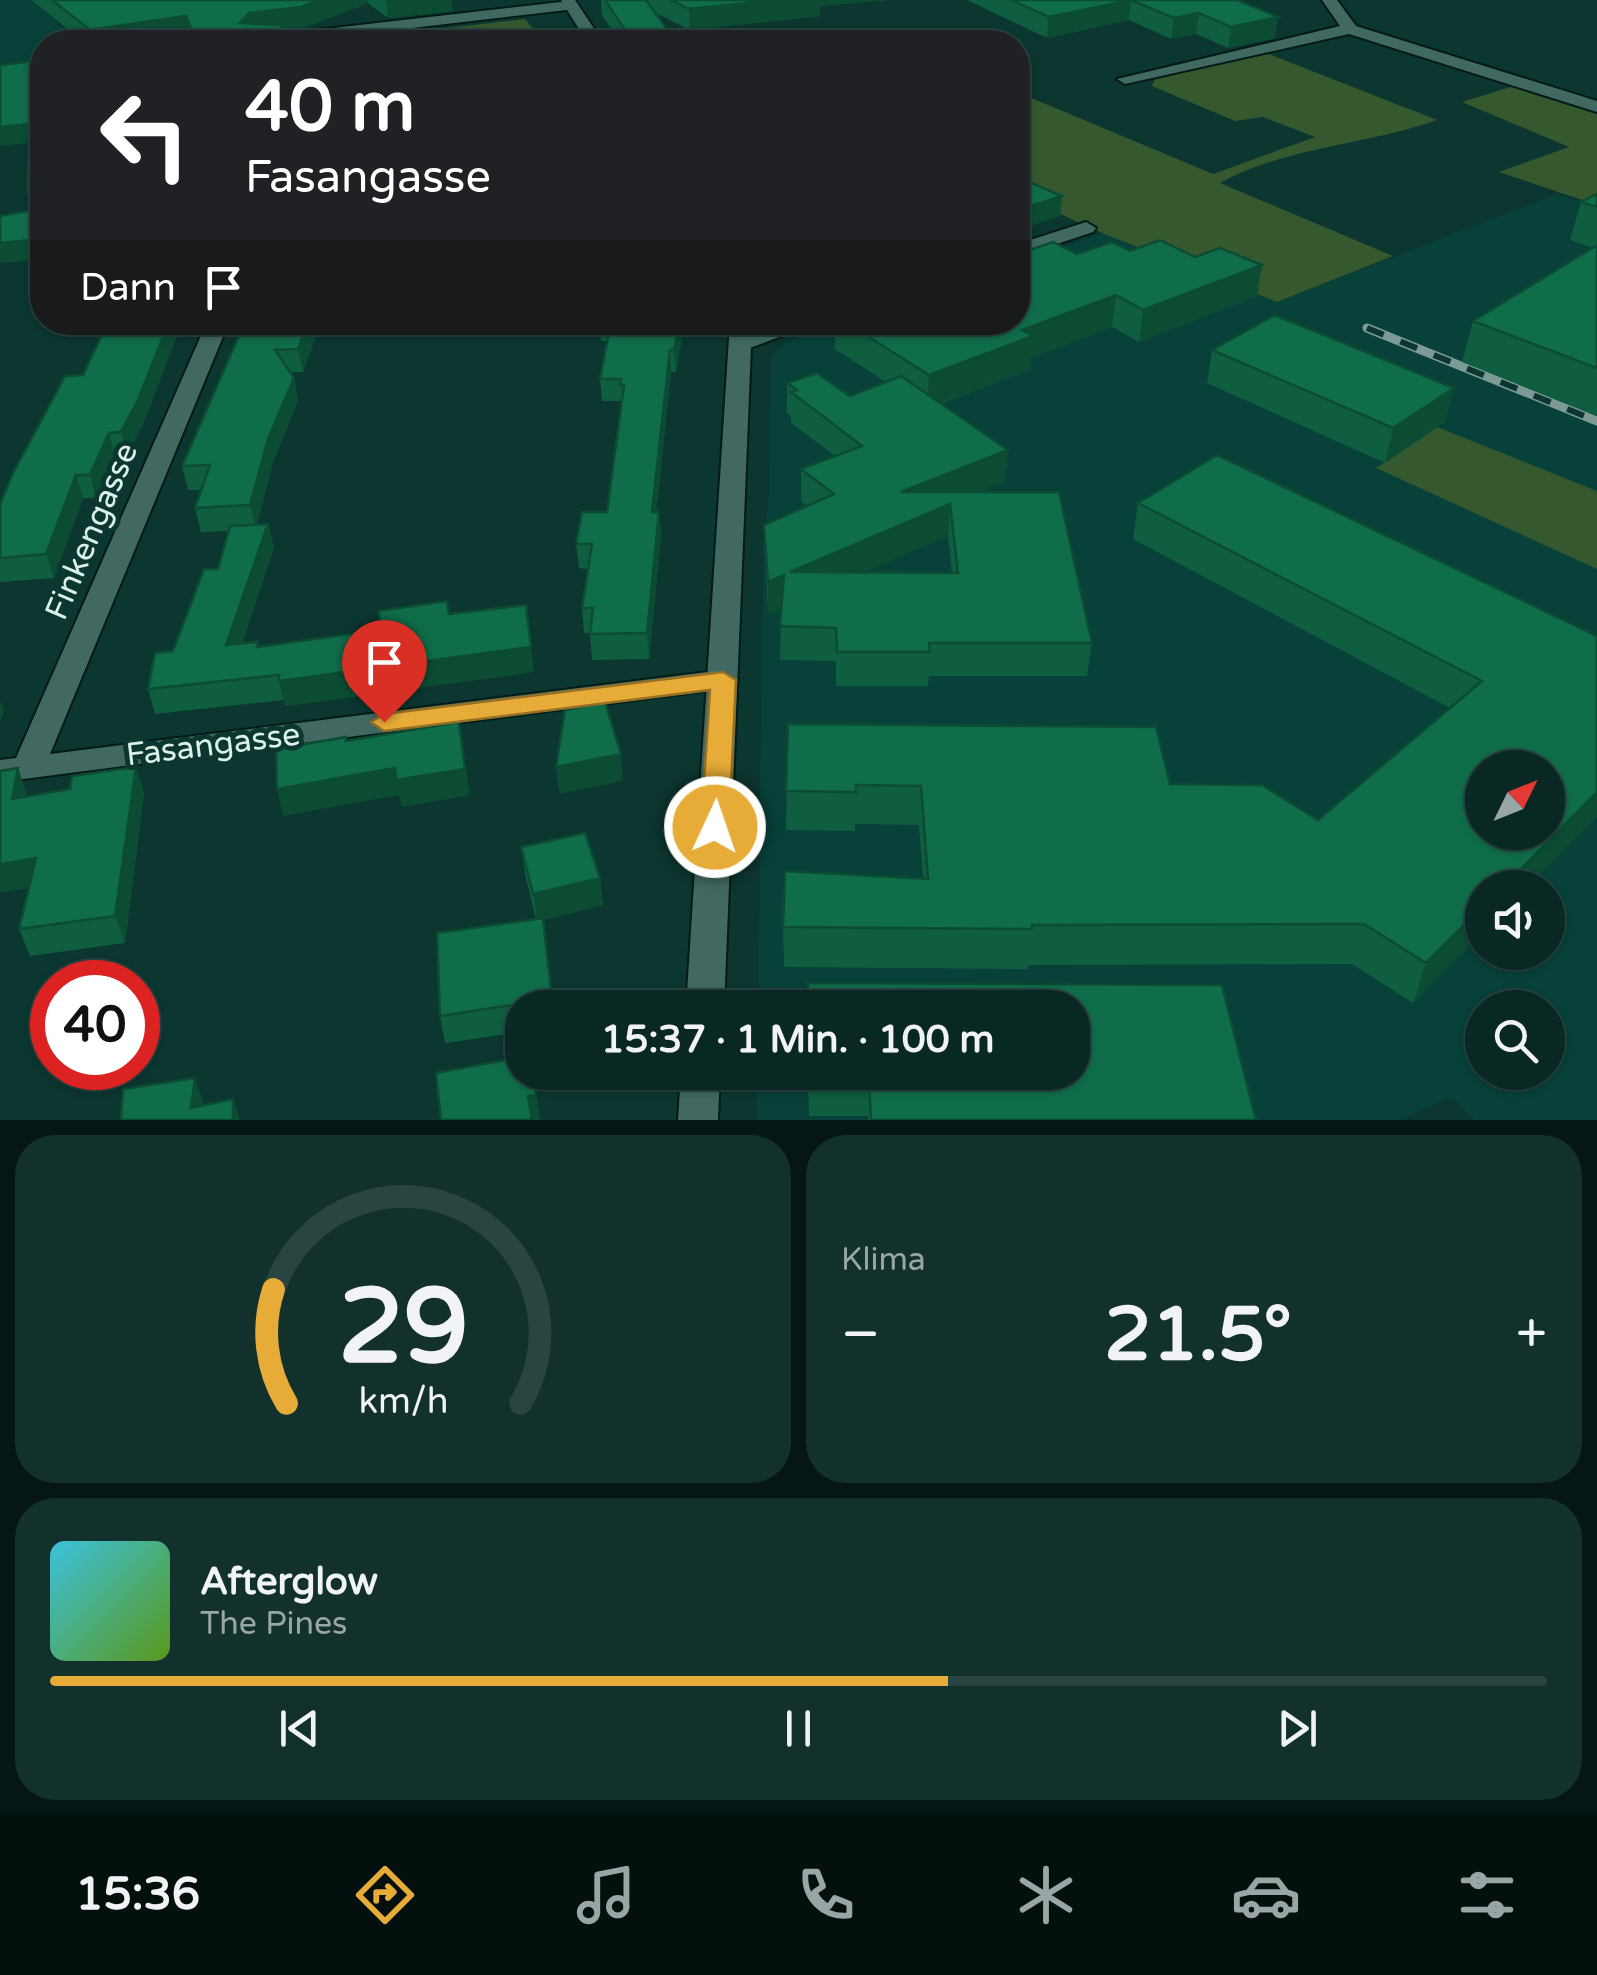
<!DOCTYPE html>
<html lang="de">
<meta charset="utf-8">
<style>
:root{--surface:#092824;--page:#12302c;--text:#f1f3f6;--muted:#99a6a6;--line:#294441;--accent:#e7ac37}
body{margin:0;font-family:"Varela Round",sans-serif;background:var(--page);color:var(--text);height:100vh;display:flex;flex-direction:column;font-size:38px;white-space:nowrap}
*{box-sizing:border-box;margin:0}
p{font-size:32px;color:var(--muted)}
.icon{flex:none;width:55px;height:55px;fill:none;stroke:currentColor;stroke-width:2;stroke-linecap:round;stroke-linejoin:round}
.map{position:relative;height:1120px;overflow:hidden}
.details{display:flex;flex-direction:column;gap:15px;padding:15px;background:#051614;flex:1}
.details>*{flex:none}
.top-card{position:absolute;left:30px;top:30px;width:1000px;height:305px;border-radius:40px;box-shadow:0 2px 8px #0004,0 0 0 2px var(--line);background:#202124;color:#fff;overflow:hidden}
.needle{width:65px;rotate:47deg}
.tools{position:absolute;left:1465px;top:750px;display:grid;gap:20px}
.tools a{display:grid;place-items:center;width:100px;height:100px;border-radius:50%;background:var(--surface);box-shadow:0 2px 8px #0004,0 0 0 2px var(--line);font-size:50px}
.speed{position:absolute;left:30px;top:960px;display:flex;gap:20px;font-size:50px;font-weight:700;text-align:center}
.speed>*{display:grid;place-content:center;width:130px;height:130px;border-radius:50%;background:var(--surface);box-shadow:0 2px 8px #0004,0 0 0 2px var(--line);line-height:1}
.speed .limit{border:15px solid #d22;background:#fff;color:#111}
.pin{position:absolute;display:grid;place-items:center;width:85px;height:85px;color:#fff;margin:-102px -42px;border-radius:50% 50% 50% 0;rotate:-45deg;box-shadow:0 0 10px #0007}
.pin .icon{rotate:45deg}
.me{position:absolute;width:110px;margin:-55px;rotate:3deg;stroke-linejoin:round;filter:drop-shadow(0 0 8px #0008)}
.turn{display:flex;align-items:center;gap:35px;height:210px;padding:0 50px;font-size:45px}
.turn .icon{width:130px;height:130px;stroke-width:2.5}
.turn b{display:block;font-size:70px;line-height:85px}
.then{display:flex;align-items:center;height:95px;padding:0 50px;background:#0003;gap:20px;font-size:38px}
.big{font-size:75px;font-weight:800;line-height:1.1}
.details .card{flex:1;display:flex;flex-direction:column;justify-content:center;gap:15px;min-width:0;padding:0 35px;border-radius:40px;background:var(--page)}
.details .dial{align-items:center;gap:0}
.dial svg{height:260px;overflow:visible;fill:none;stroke:var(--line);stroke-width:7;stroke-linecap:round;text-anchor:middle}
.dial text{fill:var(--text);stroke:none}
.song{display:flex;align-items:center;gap:30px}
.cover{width:120px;height:120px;border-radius:15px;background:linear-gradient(135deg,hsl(190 70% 55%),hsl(90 70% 35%))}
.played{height:10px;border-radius:5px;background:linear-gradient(90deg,var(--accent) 60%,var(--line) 60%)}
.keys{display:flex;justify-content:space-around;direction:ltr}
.heat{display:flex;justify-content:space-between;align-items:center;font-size:55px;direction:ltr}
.details .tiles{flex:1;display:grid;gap:15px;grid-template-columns:1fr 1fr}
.card:last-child{grid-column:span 2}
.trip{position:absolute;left:505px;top:990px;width:585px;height:100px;border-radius:40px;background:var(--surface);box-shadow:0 2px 8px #0004,0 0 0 2px var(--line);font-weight:800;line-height:100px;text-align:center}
.menu{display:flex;height:160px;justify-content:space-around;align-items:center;background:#04100e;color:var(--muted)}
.menu .icon{width:70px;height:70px}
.menu .current{color:var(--accent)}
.menu b{font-size:45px;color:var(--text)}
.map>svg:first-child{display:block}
.built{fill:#074139;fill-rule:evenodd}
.green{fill:#35582f}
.forest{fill:#347328}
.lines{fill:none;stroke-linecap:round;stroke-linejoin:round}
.minor-casing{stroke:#001c17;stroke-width:4}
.tertiary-casing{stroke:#001c17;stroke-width:4}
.minor{fill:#416961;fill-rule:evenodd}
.tertiary{fill:#416961;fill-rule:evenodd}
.rail-casing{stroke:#7d9b96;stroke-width:9}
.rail{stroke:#0c3630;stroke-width:6;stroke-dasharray:18;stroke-linecap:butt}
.wall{fill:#0e5e3f;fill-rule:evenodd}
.shaded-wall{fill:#0b4c33}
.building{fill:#106d49;stroke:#0b4c33;stroke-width:2.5;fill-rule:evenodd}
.route{fill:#e7ac37;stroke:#967024;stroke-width:2.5}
.labels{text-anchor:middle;stroke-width:10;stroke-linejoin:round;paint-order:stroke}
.street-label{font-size:32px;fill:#dbf0eb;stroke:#0c3630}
</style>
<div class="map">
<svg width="1597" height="1120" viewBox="0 0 1597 1120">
<rect width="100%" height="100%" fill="#0c3630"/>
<path class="built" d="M0,0H32L79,42H42V60L0,65Z
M1557,194L1597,208V1120H1475L1451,1097L1400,1120H757V1073L1072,1072V1008L758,1007L763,551L769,494L771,356L785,342L843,323L1018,322V263L1102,233L1277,302ZM1482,768H1548V832H1482ZM1482,888H1548V952H1482ZM1482,1008H1548V1072H1482Z"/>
<path class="green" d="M525,19L544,42H457L447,28Z
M1269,54L1437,120C1367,145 1285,147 1220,183L1393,256L1277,302L1102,233L1018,195V101L1029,97L1213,174L1315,137L1263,117L1235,121L1152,86L1156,77Z
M1514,86L1597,112V205L1499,172L1569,147L1462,102Z
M1437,427L1597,491V569L1376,468Z"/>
<path class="forest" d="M432,27L447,42H309Z"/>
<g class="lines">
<g class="minor-casing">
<path id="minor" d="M1322,0H1337L1356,26L1597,101V112L1349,34L1125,84L1117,79L1340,26Z
M570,1L575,3V9L292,42H247L255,37Z
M1086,222L1096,228L1093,232L1018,257V244Z
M207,322H229L50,754L723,670L734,673L738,680L734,687L0,782V760L16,758Z
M784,322H819L742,351L731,344L734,339Z"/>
</g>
<g class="tertiary-casing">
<path id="tertiary" d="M561,0H575L603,42H587Z
M730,322H752L724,1008H686Z
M681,1072H720L718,1120H678Z"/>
</g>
<use href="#minor" class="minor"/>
<use href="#tertiary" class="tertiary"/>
<g class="rail-casing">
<path id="rail" d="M1367,328L1597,421"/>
</g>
<use href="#rail" class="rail"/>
</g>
<path class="wall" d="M31,0H451L453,11L388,18L368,3L304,28L283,30L289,42H192L190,37L155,42H84Z
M601,0H888L820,6V16L690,30L654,12L676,42H620L602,15Z
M967,0H1237L1278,17L1274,38L1228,48L1196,34L1171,39L1129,20L1047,38Z
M42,60V259L0,263V216L32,211L27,192Z
M1597,194V416L1462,362L1473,321L1592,248L1570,240L1581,202Z
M1130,251L1257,296L1139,342L1112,327L1031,358L1030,369L940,404L1008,450L1005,481L977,492L1092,643L1087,676H929L928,686H836V661L780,660L781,609L768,614L764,525L808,506L801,501V469L835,456L791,423V416L787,413V383L850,396L886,382L835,349V322H1018L1077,254ZM948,536L952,573L864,572Z
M108,322H182L144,422L127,455L115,456L96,498H83L54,578L0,582V505L83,375Z
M237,322H321L303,372H290L294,378L298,401L273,462L257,524H268L274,547L242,643L258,642L259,647L380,630L449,614L534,672L285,706L284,700L155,714L148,689L173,651L218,569L229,531L201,532L195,508L201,490H188L182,466L240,334Z
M599,322H685L676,372H671L656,512H659L661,536L649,659L592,660L590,633H584L582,608L588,569L579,568L576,544L607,512L621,401H602L600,379L607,341H601Z
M1212,350L1454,388L1445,422L1385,463L1207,383Z
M1138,503L1597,636V816L1413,1003L1352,964L1028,965L1027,969L784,967L783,927L923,878L919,825L855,824V831L786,830L788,724L1170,784L1318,820L1450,708L1133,539Z
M136,767L144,793L125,943L30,956L19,929L29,888L0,892L18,768L27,796L70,789Z
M521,847L600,878L603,905L543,920L553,1008H522V1032L445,1043L440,1016L536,919L525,874Z
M808,1072H1072L1255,1120H868V1116H809Z"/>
<path class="shaded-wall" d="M319,0H367L368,3L304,28L253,34L240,23L249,13Z
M386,0H451L453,11L388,18Z
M777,0H888L820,6V16L690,30L689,9Z
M1131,0L1129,20L1047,38L1049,17Z
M1199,13L1196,34L1171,39L1174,18Z
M186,16L190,37L155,42H93L90,30Z
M1278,17L1274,38L1228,48L1231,27Z
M30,124L35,142L0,146V127Z
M1062,196L1060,216L1018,230V210Z
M42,239V259L0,263V243Z
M1262,265L1257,296L1139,342L1143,310Z
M1116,295L1112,327L1031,358L1030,369L927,408L929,375L1022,330Z
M169,322H182L144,422L127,455L121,432Z
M308,322H321L303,372L298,349Z
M680,322H685L676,372L674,350Z
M670,350L671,372L654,536L652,512Z
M294,378L298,401L273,462L256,530L250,505L268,439Z
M1454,388L1445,422L1385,463L1393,428Z
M109,433L115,456L96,498L90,475Z
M1008,450L1005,481L899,523L901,492Z
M76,475L83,498L54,578L46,554Z
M950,504L948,536L790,605V572Z
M659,512L661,536L649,659L647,633Z
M268,524L274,547L233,670L226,645Z
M784,575V607L768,614V582Z
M531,647L534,672L285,706L279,681Z
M0,701L4,711L0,721Z
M459,722L470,795L402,807L399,795L283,816L277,789Z
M621,754L623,781L559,794L556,767Z
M136,767L144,793L125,943L115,916Z
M18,768L27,795L22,825L12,799Z
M1597,792V816L1527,888H1502Z
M36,858L46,885L0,892V864Z
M600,878L603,905L543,920L553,1008L533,894Z
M1482,907V933L1413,1003L1426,963Z
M195,1078L204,1105L191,1108Z
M535,1083L540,1120H532L528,1096Z
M233,1099L240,1120H233Z"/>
<path class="building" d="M52,0H319L301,7L249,13L240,23L280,25L289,42H196L186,16L90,30Z
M605,0H646L676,42H633Z
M671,0H777L689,9Z
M1011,0H1237L1278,17L1231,27L1199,13L1174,18L1131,0L1049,17Z
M42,60V239L0,243V216L39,209V192H27L30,124L0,127V65Z
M1018,180L1022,182L1027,181L1062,196L1018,210Z
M1597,194V207L1581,202Z
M1160,240L1195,257L1220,248L1262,265L1143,310L1116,295L1022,330L1033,336L929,375L845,322H1018V254L1053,242L1077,254L1112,242L1130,251Z
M1597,245V368L1473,321Z
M1275,315L1454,388L1393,428L1212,350Z
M108,322H169L138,400L121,432L109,433L90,475H76L46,554L0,558V505L12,475L65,376L83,375Z
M245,322H308L298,349L275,350L294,378L268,439L250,505L195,508L210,465L182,466Z
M611,322H680L674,350H670L652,512H659L647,633L590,634L593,608H582L592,544H576L582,512H607L624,385H620L621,379H600Z
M817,373L850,396L901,376L1008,450L901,492H1059L1092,643H929L930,652H837L836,628L780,626L784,575L768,582L764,525L834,494L801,469L862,446L791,392L797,390L787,383ZM950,504L958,573L790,572Z
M1217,455L1597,636V792L1502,888H1482V907L1426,963L1364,924L1032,925V929L783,927L785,871L928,879L921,786L856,785V792L786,791L788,724L1156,727L1170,784L1262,785L1318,820L1482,681L1138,503ZM1482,768H1548V832H1482Z
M268,524L226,645L258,642L257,647L380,630L379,611L447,601L449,614L526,605L531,647L279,681V675L148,689L155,653L173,651L204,569H218L230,526Z
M605,702L621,754L556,767L565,710Z
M459,722L465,769L396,780L395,768L277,789L276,749L346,737V741Z
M136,767L115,916L19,929L36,858L0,864V771L18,768L12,799L70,789L72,776Z
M585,833L600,878L533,894L521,847Z
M543,918L552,999L440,1016L437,933Z
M808,983L1222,985L1256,1120H871L869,1076H810L809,1072H1072V1008H808Z
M522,1057V1072H533L536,1094L528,1096L532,1120H441L436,1073Z
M195,1078L191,1108L233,1099V1120H121L123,1089Z"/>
<path class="route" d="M723,672L736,680L729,827L725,834H705L701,827L710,690L384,731L371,722L384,714Z"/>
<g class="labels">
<g class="street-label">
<text transform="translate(91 531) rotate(-67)" y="11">Finkengasse</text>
<text transform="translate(213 744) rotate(-7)" y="11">Fasangasse</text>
</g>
</g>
</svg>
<div class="tools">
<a><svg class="needle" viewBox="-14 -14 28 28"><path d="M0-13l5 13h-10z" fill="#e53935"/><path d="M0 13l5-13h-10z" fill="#99a6a6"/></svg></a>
<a><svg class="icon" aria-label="sound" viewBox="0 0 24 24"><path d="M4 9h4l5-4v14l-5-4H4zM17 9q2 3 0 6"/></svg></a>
<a><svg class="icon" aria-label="search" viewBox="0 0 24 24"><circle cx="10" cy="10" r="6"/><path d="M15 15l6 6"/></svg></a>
</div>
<div class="speed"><div class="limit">40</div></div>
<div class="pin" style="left:384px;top:722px;background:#d93025"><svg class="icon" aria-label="arrive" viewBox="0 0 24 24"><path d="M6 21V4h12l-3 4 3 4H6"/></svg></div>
<svg class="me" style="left:715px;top:827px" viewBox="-20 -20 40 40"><circle r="17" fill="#e7ac37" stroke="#fff" stroke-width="3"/><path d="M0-11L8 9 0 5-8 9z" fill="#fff"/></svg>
<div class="trip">15:37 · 1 Min. · 100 m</div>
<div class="top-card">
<div class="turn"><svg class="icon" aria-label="left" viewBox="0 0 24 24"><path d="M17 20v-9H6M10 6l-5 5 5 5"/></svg><div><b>40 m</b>Fasangasse</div></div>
<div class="then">Dann<svg class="icon" aria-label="arrive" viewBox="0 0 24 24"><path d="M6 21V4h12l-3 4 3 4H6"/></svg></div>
</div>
</div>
<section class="details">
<div class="tiles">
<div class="card dial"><svg viewBox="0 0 100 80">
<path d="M14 69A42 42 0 1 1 86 69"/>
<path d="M14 69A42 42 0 0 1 10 34" stroke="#e7ac37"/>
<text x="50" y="56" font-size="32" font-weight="700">29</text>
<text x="50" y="72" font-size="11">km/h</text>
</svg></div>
<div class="card"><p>Klima</p>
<div class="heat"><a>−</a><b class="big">21.5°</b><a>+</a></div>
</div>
<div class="card">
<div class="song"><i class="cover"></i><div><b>Afterglow</b><p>The Pines</p></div></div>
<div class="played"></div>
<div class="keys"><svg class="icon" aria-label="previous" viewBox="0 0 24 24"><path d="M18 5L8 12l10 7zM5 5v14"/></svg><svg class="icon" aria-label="pause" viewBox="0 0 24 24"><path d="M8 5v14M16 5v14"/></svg><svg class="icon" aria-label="next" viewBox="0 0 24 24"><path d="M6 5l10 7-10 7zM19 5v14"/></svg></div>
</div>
</div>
</section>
<nav class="menu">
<b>15:36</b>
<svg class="icon current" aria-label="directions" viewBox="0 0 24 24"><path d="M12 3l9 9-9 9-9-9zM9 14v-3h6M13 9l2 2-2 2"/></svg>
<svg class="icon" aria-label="music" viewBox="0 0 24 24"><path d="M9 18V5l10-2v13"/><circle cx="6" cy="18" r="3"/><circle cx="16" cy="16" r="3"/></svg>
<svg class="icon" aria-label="phone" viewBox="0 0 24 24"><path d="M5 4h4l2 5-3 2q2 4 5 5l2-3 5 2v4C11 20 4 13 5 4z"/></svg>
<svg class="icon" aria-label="climate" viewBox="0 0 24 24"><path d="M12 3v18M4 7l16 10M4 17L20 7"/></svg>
<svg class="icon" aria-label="car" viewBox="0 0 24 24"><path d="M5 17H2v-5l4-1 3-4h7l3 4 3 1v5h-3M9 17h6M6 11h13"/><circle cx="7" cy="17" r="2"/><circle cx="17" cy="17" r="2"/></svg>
<svg class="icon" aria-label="filters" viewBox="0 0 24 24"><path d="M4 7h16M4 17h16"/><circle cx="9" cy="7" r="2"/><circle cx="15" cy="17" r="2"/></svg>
</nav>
